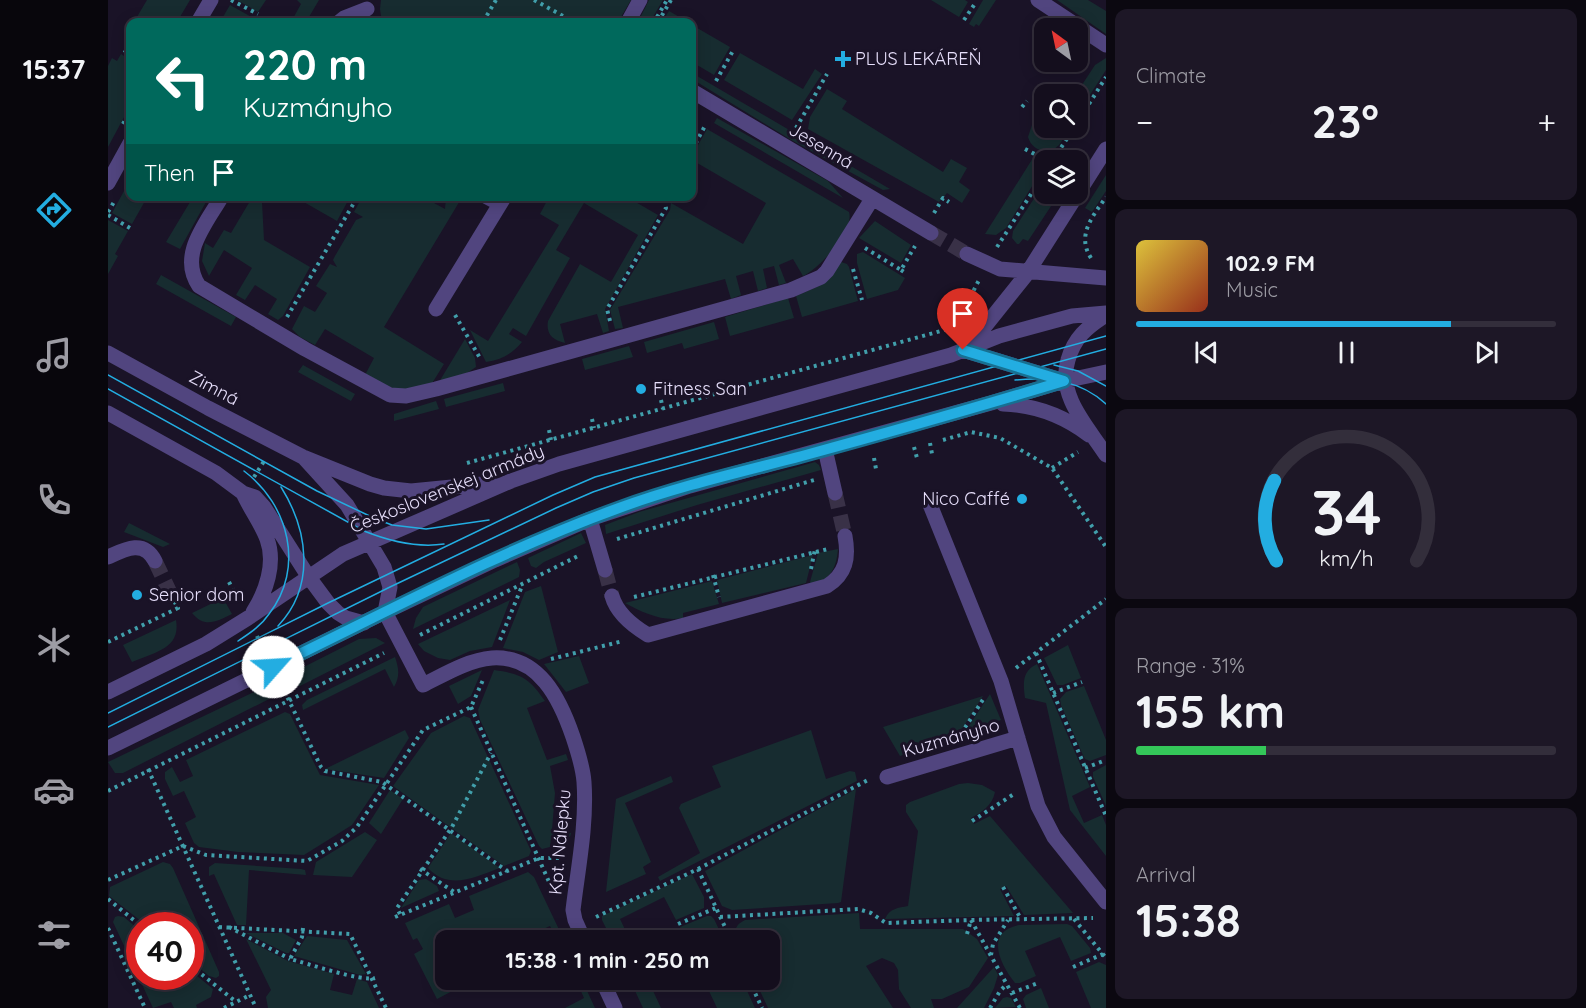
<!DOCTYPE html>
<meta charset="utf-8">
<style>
:root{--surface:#140e1d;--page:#1d1726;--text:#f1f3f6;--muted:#9d9ca4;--line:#332e3b;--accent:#23ade1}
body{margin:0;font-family:Quicksand,sans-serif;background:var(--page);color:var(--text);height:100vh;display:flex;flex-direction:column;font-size:22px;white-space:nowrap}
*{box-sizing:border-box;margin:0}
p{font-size:20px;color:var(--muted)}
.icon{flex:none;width:33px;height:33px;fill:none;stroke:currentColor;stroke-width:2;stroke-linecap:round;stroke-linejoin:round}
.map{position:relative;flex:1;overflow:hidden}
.side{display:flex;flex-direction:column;gap:9px;padding:9px;background:#0b0810;width:480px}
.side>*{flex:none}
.banner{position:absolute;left:18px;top:18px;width:570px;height:183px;border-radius:12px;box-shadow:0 3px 15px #0003,0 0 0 2px var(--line);background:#00695c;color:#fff;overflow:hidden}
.needle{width:39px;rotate:327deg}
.buttons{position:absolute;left:926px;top:18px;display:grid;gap:12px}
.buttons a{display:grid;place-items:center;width:54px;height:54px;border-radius:12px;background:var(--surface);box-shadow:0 3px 15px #0003,0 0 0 2px var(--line);font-size:30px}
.speed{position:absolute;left:18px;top:912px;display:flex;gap:12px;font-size:30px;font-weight:700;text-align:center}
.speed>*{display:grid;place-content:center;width:78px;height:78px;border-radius:50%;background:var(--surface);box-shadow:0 3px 15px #0003,0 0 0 2px var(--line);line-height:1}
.speed .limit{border:9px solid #d22;background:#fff;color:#111}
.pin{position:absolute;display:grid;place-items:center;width:51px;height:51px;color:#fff;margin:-62px -26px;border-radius:50% 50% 50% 0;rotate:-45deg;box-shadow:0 0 6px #0007}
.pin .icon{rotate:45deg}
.me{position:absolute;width:66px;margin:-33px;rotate:64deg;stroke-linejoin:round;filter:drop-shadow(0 0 4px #0008)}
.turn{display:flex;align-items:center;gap:21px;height:126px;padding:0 18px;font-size:27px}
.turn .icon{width:78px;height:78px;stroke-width:2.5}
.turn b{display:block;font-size:42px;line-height:51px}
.then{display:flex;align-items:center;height:57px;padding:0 18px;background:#0003;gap:12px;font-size:22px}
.big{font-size:45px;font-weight:700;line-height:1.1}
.side .card{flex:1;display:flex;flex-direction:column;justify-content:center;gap:9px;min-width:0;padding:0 21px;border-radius:12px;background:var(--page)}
.side .dial{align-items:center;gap:0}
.dial svg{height:156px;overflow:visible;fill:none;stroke:var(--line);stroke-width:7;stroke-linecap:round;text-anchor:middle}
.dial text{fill:var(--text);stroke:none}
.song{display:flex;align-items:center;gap:18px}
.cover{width:72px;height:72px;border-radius:9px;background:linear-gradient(135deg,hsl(50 70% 55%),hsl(10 70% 35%))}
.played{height:6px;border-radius:3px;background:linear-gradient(90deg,var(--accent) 75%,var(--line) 75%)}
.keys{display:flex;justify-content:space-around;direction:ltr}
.heat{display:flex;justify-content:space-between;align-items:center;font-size:33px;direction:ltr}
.charge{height:9px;border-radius:4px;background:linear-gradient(90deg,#34c759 31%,var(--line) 0)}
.trip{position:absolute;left:327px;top:930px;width:345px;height:60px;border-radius:12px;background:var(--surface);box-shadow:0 3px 15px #0003,0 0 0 2px var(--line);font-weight:700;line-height:60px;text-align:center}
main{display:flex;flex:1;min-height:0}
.dock{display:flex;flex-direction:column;width:108px;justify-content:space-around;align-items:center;background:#08060c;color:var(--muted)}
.dock .icon{width:42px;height:42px}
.dock .active{color:var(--accent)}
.dock b{font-size:27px;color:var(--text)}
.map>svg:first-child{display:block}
.green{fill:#172c30}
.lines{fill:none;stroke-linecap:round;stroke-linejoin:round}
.minor-tunnel{stroke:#393147;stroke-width:15;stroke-dasharray:15 8;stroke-linecap:butt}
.path{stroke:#419fab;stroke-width:4;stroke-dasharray:3 4.5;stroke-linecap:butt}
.minor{stroke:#51457f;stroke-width:15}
.tram{stroke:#23ade1;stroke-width:1.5}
.route-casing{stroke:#177092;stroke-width:15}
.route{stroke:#23ade1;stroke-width:10}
.poi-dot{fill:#23ade1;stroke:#1a1327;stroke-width:2}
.labels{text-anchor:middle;stroke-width:6;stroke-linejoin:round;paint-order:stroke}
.poi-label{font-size:18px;fill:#e6defa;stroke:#1a1327;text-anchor:start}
.street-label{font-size:18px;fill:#e6defa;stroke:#1a1327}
</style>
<main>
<nav class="dock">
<b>15:37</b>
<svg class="icon active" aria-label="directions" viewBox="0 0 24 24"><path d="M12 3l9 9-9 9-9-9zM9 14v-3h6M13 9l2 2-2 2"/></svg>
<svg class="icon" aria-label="music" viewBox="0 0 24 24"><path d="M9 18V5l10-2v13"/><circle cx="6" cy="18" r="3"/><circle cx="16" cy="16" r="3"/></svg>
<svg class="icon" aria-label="phone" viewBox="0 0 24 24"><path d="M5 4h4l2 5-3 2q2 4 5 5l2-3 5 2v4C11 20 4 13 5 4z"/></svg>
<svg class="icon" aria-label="climate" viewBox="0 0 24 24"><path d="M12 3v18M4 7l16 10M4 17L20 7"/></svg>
<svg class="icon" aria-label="car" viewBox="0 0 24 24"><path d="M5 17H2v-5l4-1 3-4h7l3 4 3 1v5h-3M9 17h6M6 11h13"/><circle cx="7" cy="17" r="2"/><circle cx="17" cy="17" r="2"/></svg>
<svg class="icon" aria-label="filters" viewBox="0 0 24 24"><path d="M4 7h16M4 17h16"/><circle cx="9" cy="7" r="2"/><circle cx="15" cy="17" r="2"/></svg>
</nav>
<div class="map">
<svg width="998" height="1008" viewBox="0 0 998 1008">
<rect width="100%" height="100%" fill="#1a1327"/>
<path class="green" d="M39,0H82L69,22H26Z
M129,0H158L150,12Z
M189,0H211L198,22H183L193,4Z
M273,0H523L510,22H274L272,9Z
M541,0H555L542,22H530Z
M823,0H857L860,2L851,17Z
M875,0H888L871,26L868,24L866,27L861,24Z
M949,0H980L998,11V34Z
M122,5L147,19L145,22H112Z
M561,11L580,22H554Z
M584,25L622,47L606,75L584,62Z
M632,53L695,89L707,69L714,74L684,120L616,80Z
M13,54L22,60V106L0,147V66L4,58L9,61Z
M998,58V70L969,115L968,94L987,65Z
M584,73L782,189L775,190L685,141L584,79Z
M719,89L739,101L734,109L835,172L843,159L859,168L851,182L862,190L854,203L839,193L831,202L700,129L702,117Z
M931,115H936V128H961C958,133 955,140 951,145C940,156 924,151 920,137L924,125Z
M609,118L720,181L735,198L606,123Z
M599,129L741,212C747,230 711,269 695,276L685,259L671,265L678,283L671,285L666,266L655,269L659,288L650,291L645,271L628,276L633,295L623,299L617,279L510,307L515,328L507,329L502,310L562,210L563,203L635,244L658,203L584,160V156Z
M925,158L936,167L898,228L888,235L877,234Z
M998,175V191L984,212L977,208Z
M22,180V196L46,197L42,203L37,201L24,224L4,213Z
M936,183V194H951L920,241L915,239L911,244H909L904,238L905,231Z
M145,196L154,202L156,240L202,267L175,316L170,320L160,314L169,299L147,285L137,300L128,295L144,268L116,250L101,276L94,261L97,243L105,248L116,230L123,233Z
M85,197L98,202L72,249L58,242Z
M187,197H242L229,221Z
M254,197H315L337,209L338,197H350L353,199L276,327L336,364L323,385C290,394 286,390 257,375L266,358L217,329L207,345L192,337L184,329L196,306L207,312L219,293L208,286L222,264L229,267L225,260L227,256L248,220L255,217L246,212Z
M441,197H519L550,215L497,309L501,331L495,333L489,314L452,324L457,343C444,340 438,334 440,321L472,264L503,282L530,235L476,203L448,250L462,258L418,336L405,328L401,334L414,342C404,354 393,360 378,362L362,330L380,341L451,225L432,214Z
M0,220L20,231L7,254L10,256L0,274Z
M767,221L803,245L793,263L751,238Z
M755,252L797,278L790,290L759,299L749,263V254Z
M733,262L739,264L741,267L750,301L694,317L688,296L711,286Z
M53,275L128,317L123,326L48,284Z
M680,298L686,318L622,336L617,317Z
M606,322L611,339L576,349L574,343L539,353L536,342Z
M357,339L367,358L368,367L359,373L331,382Z
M521,346L525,357L477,370L474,359Z
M195,365L247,394L243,401L190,372Z
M395,383L397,391L338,407L336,399Z
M328,401L331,409L286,421V414Z
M707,462L711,465L713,470L589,505L498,534L497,525L531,512Z
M21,523L62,544L55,547L16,532Z
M473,533L478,543L436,562L428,568L423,566L420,558Z
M730,549C728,571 722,576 705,589L702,582L710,553Z
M705,555L698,583L614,603L609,580Z
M409,562L412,570L411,577L305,629L308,618L315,607Z
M604,581L611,604L575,613V618C555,622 535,613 517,603Z
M433,586L450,652L431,660L415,652L395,648L417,592Z
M115,598L124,614C109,621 97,629 84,613Z
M402,600L384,647L362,651L342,660L330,658L316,651L310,644Z
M68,620C73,649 46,652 24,662L15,645Z
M268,638L277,643L192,686L182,684L178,676L251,639Z
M960,645L973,678L955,685H949L936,658Z
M471,656L481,683L458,692L436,664Z
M287,657C291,669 292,676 286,687L277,669L195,710L194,705L199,700Z
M929,664L982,787L964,796L976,823L994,815L998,825V856L962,810L938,703L917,698C915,683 914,671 929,664Z
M374,670L363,696L350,704L341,686Z
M386,670C414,674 421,678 437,701L419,708L439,760L458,754L460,760L442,766L447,793L444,830L463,833L462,837L443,838L442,847L434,849L431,846L372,720L370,710Z
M167,682L171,691L165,697L15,773H7L0,762Z
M976,686L998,740V755L982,761L977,759L974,753L953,705L952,699L958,692Z
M882,694L893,720L857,732Z
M875,696L850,735L792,756L775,727Z
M177,712L182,714L212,775L271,785L244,825L196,855L130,852L91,847L86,843L77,823L88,817L76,791L65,796L57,779V772L64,767L72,782L85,776L78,760Z
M356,716L362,718L423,851L421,856L396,866L285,786L323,733Z
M297,730L301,738L276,778L217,769Z
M703,730L718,779L742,771L747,772L749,781L552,881L550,877L592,853L571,808L573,804L613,787L604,766Z
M998,765V806L985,777V772Z
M563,776L565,782L517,803L543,862L535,867L538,874L498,892L508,799Z
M860,783L874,785L887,792C884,806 874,812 863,818L866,824L882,816L965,913L916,915L898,886L892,889L906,916L777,919C782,908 790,908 800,906L810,831L798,812V805L802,802L851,784Z
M748,789L733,902L730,903L624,910L614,906L597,871Z
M282,790L295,799L273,834L261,823Z
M257,832L269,840L244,877L205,875L208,862Z
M343,833L392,868C367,877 341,891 320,868Z
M55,862L62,864L65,868L111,972V976L108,978L101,976L83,961L82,926L38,925L1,896L2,887Z
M107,863L193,869L197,870L198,875L141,870L138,925H129L106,874L101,876V867Z
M420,872L426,877L456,940H449L442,926L411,940H338V980H351L354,986L329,999L306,954L315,949L309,938L305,940L297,923L341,904L347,918L366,910L361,896Z
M584,874L596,897V908L568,920L556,897L512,919L522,940H504L494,920V916Z
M318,879L329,886L331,891L293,908L311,880Z
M751,913L752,929H855L869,939L880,958L861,987L834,999H823L826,1008H803L791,989L790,970L786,963L774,958L758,966L785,1008H660L647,980H662V940H629C625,931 628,924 637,920Z
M10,916L16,917L31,930L32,976H82L83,971L105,989L103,997L88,1005L89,1008H66L63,1002L45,1008L5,922L7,917Z
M599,916H603L606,919L616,940H578L572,927Z
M959,924L964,926L982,948L983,953L963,961L952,937L917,951L928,976L912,983H907C892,964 876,932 911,925Z
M138,933H175L188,940L181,953H178Z
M199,936L239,940L258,974L252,975L186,956Z
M138,939L180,961L226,974L222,990L244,995L249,979L259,982L271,1008H160L158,997L163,990Z
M991,962L998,965V1008H983L968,972Z
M886,967L890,975L886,988L876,1008H849Z
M468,980H474L487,1008H457L476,998Z
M522,980H540L553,1008H535Z
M625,980H634L647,1008H609L601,991Z
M933,988L941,1008H918L915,999L918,995Z
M899,997L903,998L908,1007L887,1008L895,998Z"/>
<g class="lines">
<path class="minor-tunnel" d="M823,233L859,254
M727,493L737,536
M47,561L65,599
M497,570L504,596"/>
<path class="path" d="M123,0L150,14
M426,0L466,22
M549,17L559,0
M856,20L868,2
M375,22L388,0
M550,22L563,0
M16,50L22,54
M608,81L626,49
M914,107L919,101
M969,123L998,77
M15,124L22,110
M688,128L719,74
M917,149L938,160
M584,150L598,124
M945,160L966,128
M0,212L6,202
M826,213L835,198L841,202
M0,215L22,228
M889,247L936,174
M757,248L793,270L807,246
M983,258C968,235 985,216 998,197
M745,269L754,300
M793,270L799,274
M347,315L372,358
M179,317L250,196
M502,321L499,309L558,208L556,199
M553,400L555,409
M484,419L486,428
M441,430L443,440
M835,440L863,432L892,438L944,468L998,547
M822,443L824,454
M806,447L809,458
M766,458L768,469
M359,463L847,327L871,280
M944,468L970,452
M146,477L158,458
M509,539L706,480
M703,569L707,549
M605,575L611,597
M121,582L130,600
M526,597L720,549
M312,635L472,555
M149,636L156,651
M392,640L414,586
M0,642L70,608L65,599
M928,653L998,816
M443,659L515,641
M908,668L998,599
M173,684L213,767L217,771L274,782L399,871
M945,693L974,682
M363,707L446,893
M853,734L876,698
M977,768L998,760
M40,769L148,1008
M0,791L276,653
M864,821L906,794
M312,869L346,892
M590,869L760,780
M0,880L75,846L98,855L199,861L234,841L249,827L315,730L363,707L375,680
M895,887L913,919
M0,899L33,926
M292,914L289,908L344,827L383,753
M287,917L431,858H451
M488,917L590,869L623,940
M612,917L750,909L763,913L778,923L863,920L912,1008
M966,919L998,958
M570,924L608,908
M111,927L242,934L278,1008
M121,927L182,959
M0,928L37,1008
M195,928L194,937L182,959C199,963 253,982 267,978
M859,934L863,920L985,918
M883,955L885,944L900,920
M82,965L127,1001
M965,967L995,954
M641,980L654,1008
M599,987L616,980
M904,993L930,983
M116,1008L142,995
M882,1008L892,991L899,984"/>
<path class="minor" d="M930,0L998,45
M90,22L103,0
M231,22L236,18L259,9
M520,22L532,0
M584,91L823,233
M0,183L22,143
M114,196C98,224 70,255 91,286L197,349L282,395L298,396L328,389L683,290L713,277L719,271L764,199
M377,196L392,204
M859,254L892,269L998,278
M328,309L397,196
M998,315C979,327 966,338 960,360C949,396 980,427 998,455
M859,346L870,335L918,275L998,149
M855,350L956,381
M0,353L100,408L195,457L262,484L276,488L303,491L385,483
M895,404C927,405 956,416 981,435
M0,413L108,473L135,493L147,497L156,507L200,576L220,603L230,613L238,618L256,623
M717,449L727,493
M197,459L239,505L276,567L282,587L277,612
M135,493C142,509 153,523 159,539C168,563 158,592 145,612
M821,502L893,681L930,806L946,837L998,902
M482,519L497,570
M0,557C17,549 36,539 47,561
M504,596C509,614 525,626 540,635L719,586C738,574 741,558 737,536
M277,612L315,685C337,674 360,660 384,658C431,655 452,699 465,737C470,752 475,767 476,782C479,824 470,868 465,910L467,920L476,940
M0,692L98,644L140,618L235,554L403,481L451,464L843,355L891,336L964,316L998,313
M0,748L277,612L387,560L482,519L582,486L883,403L956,381L998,372
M779,777L910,738
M494,980L507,1008"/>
<path class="tram" d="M946,365L970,371L998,386
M0,375L209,491L268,519L284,525L318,529L381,520
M907,380C941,377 972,380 998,404
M0,389L256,531C281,541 309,548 336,544
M170,626C208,586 200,530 173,487
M130,641C142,633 153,626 161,614C197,568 181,505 136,471
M0,713L220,603L445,495L487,477L998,336
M0,727L282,587L448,508L485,492L526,478L998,349"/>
</g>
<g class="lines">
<g class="route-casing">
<path id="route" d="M165,667C279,612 392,551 511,508C571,486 633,472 694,456C782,432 870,407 956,381L855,350"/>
</g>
<use href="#route" class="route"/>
</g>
<g class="poi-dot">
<path d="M732 50h6v6h6v6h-6v6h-6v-6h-6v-6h6z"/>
<circle cx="533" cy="389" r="6"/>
<circle cx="914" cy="499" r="6"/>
<circle cx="29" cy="595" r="6"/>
</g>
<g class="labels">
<g class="poi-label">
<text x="747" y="65">PLUS LEKÁREŇ</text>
<text x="545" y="395">Fitness San</text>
<text x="902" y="505" text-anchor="end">Nico Caffé</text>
<text x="41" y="601">Senior dom</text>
</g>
<g class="street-label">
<text transform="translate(713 146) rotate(31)" y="6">Jesenná</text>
<text transform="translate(106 388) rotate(28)" y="6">Zimná</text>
<text transform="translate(339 489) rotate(-22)" y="6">Československej armády</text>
<text transform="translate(843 738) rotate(-16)" y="6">Kuzmányho</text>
<text transform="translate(452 842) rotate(-85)" y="6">Kpt. Nálepku</text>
</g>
</g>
</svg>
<div class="buttons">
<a><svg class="needle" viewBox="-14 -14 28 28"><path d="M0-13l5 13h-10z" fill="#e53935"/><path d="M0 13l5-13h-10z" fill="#9d9ca4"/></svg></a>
<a><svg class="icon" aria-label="search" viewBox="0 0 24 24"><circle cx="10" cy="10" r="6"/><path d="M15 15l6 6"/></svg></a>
<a><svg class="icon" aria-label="layers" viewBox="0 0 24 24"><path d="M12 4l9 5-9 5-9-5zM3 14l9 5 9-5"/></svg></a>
</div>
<div class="speed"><div class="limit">40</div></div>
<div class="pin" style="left:855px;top:350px;background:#d93025"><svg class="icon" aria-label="arrive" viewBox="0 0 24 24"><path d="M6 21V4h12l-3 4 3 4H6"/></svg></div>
<svg class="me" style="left:165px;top:667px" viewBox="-20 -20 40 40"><circle r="19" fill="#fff"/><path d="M0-13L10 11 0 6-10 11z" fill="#23ade1"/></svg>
<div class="trip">15:38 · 1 min · 250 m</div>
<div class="banner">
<div class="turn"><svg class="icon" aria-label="left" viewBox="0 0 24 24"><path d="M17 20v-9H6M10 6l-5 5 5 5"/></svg><div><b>220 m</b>Kuzmányho</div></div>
<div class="then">Then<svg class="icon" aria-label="arrive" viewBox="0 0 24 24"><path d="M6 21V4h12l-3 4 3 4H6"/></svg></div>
</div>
</div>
<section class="side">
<div class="card"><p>Climate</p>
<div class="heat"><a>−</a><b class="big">23°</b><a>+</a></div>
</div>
<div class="card">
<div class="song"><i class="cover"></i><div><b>102.9 FM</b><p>Music</p></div></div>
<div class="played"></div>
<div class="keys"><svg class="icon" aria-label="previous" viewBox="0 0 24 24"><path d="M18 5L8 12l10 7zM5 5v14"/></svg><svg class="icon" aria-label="pause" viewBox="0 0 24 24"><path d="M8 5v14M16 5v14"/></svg><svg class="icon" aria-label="next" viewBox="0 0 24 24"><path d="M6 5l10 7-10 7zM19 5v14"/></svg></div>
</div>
<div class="card dial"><svg viewBox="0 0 100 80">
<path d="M14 69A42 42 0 1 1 86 69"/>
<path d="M14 69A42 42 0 0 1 13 28" stroke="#23ade1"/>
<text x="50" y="56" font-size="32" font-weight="700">34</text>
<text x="50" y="72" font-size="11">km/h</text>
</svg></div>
<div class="card"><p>Range · 31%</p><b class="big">155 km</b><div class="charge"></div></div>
<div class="card"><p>Arrival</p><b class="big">15:38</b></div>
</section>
</main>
